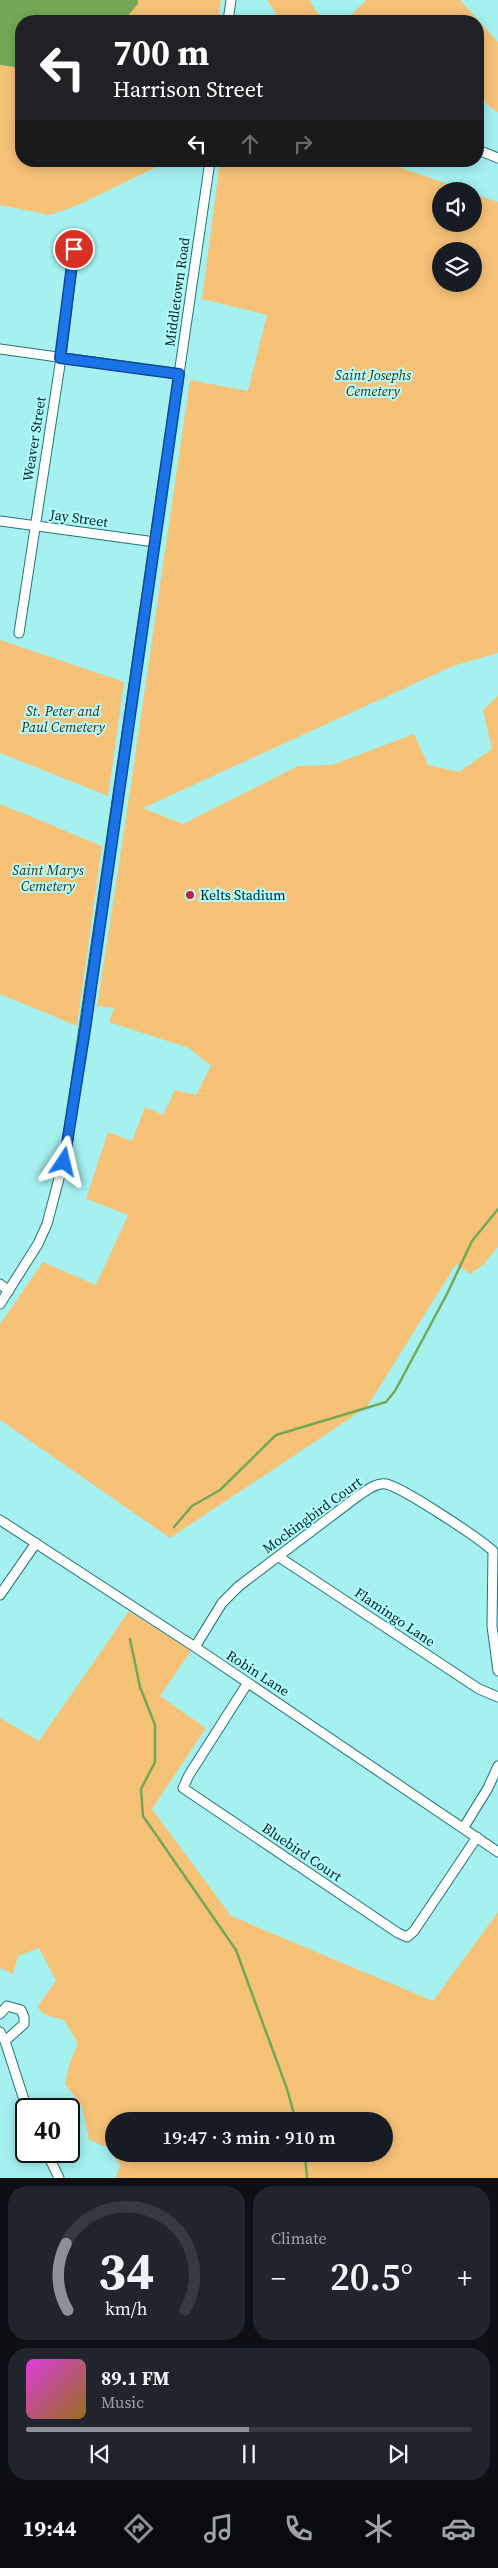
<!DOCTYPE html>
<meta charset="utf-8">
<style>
:root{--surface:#171b24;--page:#20242c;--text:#f1f3f6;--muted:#9ea1a6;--line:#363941;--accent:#8c9099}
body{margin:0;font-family:"Source Serif 4",serif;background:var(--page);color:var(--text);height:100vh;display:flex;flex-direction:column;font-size:19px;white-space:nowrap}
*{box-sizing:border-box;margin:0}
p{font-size:16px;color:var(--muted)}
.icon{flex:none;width:28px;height:28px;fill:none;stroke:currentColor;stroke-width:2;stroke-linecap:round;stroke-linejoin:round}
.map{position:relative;height:2178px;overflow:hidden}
.sheet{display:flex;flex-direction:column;gap:8px;padding:8px;background:#0d0f14;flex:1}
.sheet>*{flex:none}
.top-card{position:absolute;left:15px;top:15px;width:469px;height:152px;border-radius:20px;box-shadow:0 2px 12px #0003;background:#202124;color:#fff;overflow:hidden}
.tools{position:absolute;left:432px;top:182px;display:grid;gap:10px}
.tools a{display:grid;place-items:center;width:50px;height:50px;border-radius:50%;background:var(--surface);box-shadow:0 2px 12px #0003;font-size:25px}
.speed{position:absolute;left:15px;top:2098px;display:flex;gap:10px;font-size:25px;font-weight:700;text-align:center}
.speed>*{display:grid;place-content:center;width:65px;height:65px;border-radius:50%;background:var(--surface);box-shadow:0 2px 12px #0003;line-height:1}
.speed .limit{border:2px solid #111;border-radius:8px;background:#fff;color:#111}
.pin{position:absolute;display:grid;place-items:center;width:42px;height:42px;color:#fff;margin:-21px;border:2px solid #fff;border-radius:50%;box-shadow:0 1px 5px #0007}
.me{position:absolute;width:55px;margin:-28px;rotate:10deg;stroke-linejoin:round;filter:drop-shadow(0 0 4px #0008)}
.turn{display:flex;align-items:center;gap:18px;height:105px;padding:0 15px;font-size:22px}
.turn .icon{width:65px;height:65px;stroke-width:2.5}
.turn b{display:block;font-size:35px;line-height:42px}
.lanes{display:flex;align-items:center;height:48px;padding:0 15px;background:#0003;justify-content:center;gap:25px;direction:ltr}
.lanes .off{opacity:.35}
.big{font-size:38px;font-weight:600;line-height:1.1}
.sheet .widget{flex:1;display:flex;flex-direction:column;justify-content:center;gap:8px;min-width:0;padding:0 18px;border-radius:20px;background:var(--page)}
.sheet .dial{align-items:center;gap:0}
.dial svg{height:130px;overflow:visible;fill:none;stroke:var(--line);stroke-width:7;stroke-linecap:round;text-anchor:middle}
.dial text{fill:var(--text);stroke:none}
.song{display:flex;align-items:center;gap:15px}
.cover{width:60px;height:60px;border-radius:8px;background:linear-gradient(135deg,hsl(300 70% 55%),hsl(40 70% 35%))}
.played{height:5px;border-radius:2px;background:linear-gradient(90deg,var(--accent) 50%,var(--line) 50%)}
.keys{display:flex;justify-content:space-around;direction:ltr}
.heat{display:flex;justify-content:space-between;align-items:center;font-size:28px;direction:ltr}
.sheet .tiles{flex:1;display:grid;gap:8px;grid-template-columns:1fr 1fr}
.widget:last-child{grid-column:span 2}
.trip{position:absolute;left:105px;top:2112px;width:288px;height:50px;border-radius:25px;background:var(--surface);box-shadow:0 2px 12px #0003;font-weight:600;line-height:50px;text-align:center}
.dock{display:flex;height:80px;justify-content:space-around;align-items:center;background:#090b0e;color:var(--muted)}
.dock .icon{width:35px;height:35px}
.dock .on{color:var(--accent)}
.dock b{font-size:22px;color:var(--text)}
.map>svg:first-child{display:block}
.green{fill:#f6c278;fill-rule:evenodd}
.water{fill:#73a955}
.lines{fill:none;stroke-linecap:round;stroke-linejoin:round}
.stream{stroke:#73a955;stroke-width:2.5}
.minor-casing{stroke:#247373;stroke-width:11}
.minor{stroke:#fff;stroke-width:9}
.route-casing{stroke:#114b97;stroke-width:12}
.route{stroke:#1a73e8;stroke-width:9}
.poi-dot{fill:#b82644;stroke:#b3fefe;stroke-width:2}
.labels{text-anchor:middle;stroke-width:4;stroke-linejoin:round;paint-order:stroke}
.street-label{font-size:14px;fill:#001e1e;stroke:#b3fefe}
.park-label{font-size:14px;font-style:italic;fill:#412a01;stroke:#b3fefe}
.poi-label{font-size:14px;fill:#001e1e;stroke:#b3fefe;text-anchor:start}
</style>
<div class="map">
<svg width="498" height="2178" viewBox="0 0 498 2178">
<rect width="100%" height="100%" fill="#a5f1f0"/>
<path class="green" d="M0,0H221L218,21H21V161H169L78,205L50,215L0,205Z
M267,0H310C314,11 324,21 336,21H281Z
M366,0H460L498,42V112C467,99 478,49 478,21H345Z
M220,161H382L467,191H441V224H474V194L498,202V653L453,666L143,808L183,824L298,766L332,765L414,734L428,765L459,772L492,749L483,710L498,696V1247L484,1264L470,1274L456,1264L367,1407L170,1538L0,1420V1324L43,1262L96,1285L128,1215L86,1199L108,1132L132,1141L145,1107L163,1115L175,1090L196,1095L211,1066L189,1048L109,1022L114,1008L97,1006C130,798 159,589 190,380L248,391L267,315L202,299ZM441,251H474V284H441Z
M0,640L124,682L108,796L0,753Z
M0,804L102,846L77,1026L0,994Z
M129,1611L191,1651L160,1696L206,1728L152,1809L231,1916L433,2001L498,1912V2178H116L120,2165L107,2147L89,2140L82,2106L65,2084L69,2065L78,2043L64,2020L45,2015L37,2007L56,1981L39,1948L18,1956L13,1974L0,1968V1718L39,1741ZM114,2121H384V2154H114Z"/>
<path class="water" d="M0,0H138V4L123,21H21V68L0,65Z"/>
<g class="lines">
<path class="stream" d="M174,1527L192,1506L220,1490L276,1435L386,1402L395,1391L447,1294L472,1241L498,1209
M130,1639L140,1687L155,1725V1762L141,1789L143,1816L236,1950L287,2089L296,2121
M305,2154L307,2178"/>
<g class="minor-casing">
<path id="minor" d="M228,21L231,0
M478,150L498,158
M0,349L179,374
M0,521L155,542
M19,633L61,358L74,249
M0,1284L9,1291
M0,1304L38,1244L47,1224L66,1152L210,161
M0,1520L195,1647L498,1852
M279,1557L479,1689L498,1697
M0,1595L36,1543
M195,1647L222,1603L239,1586L358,1496C366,1491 376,1482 386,1484C402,1487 479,1538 493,1551L492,1626L498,1671
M247,1684L189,1775L183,1788L398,1933L407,1937L414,1931L477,1837
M464,1827L488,1788L498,1766
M0,2014L7,2006L21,2010L24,2017V2024L5,2041L0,2032
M5,2041L27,2109
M46,2151L59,2178"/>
</g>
<use href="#minor" class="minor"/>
</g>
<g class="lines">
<g class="route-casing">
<path id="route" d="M64,1162L85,1030L179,374L60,358L74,249"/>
</g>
<use href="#route" class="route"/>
</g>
<circle class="poi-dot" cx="190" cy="895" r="5"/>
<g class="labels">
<g class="street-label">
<text transform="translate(177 292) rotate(-82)" y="5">Middletown Road</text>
<text transform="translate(34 439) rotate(-81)" y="5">Weaver Street</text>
<text transform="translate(79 518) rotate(8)" y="5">Jay Street</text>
<text transform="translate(312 1515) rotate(-36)" y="5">Mockingbird Court</text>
<text transform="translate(395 1617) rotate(34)" y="5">Flamingo Lane</text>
<text transform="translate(258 1673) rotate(33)" y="5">Robin Lane</text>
<text transform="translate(302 1852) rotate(34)" y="5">Bluebird Court</text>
</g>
<g class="park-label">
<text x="373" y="380">Saint Josephs<tspan x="373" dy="16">Cemetery</tspan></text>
<text x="63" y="716">St. Peter and<tspan x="63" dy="16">Paul Cemetery</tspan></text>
<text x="48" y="875">Saint Marys<tspan x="48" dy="16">Cemetery</tspan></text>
</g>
<g class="poi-label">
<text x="200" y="900">Kelts Stadium</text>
</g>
</g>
</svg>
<div class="tools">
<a><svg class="icon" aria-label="sound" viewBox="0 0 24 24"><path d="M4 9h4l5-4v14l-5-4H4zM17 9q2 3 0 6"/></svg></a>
<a><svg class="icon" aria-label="layers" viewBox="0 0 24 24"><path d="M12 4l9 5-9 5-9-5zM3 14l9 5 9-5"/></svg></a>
</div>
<div class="speed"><div class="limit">40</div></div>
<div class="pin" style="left:74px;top:249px;background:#d93025"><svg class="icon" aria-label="arrive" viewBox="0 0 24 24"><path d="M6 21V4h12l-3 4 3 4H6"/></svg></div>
<svg class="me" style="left:64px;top:1162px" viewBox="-20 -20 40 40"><path d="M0-17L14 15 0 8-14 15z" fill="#1a73e8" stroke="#fff" stroke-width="4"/></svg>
<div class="trip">19:47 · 3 min · 910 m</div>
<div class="top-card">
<div class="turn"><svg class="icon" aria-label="left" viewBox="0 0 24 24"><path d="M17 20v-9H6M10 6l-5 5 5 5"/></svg><div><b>700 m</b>Harrison Street</div></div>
<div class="lanes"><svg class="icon" aria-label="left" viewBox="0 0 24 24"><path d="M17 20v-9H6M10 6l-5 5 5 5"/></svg><svg class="icon off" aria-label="ahead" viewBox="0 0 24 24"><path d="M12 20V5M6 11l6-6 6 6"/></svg><svg class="icon off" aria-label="right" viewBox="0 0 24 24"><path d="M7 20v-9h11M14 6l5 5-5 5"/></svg></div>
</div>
</div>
<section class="sheet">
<div class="tiles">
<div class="widget dial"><svg viewBox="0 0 100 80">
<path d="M14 69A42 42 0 1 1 86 69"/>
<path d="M14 69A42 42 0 0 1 13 28" stroke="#8c9099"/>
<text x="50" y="56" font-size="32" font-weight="700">34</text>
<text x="50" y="72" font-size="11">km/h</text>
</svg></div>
<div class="widget"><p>Climate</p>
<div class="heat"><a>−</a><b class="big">20.5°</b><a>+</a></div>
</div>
<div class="widget">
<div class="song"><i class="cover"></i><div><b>89.1 FM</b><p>Music</p></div></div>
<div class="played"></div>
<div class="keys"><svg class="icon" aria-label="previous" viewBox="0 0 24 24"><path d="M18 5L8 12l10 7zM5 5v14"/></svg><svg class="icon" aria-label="pause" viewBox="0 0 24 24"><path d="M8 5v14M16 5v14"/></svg><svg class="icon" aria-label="next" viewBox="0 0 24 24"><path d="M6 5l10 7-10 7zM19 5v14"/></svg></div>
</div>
</div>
</section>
<nav class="dock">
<b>19:44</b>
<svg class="icon on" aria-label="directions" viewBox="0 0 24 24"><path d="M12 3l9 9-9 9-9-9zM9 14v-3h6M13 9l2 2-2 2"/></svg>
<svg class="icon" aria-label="music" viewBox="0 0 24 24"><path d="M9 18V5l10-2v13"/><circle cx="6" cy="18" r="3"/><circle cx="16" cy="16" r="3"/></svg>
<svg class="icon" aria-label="phone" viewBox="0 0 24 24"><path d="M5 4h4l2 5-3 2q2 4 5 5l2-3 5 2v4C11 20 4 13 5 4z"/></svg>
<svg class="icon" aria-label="climate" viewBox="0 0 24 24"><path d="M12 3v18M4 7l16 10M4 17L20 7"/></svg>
<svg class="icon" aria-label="car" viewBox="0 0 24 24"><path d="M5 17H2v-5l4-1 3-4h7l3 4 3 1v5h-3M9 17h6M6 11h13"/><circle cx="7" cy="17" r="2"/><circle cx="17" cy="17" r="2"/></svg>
</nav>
